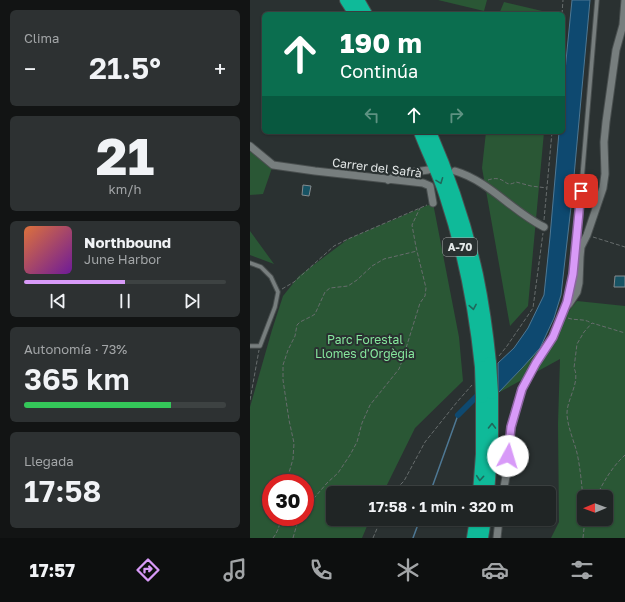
<!DOCTYPE html>
<html lang="es">
<meta charset="utf-8">
<style>
:root{--surface:#202525;--page:#2d3132;--text:#f1f3f6;--muted:#a2a5a7;--line:#3d4242;--accent:#d89af8}
body{margin:0;font-family:"Golos Text",sans-serif;background:var(--page);color:var(--text);height:100vh;display:flex;flex-direction:column;font-size:15px;white-space:nowrap}
*{box-sizing:border-box;margin:0}
p{font-size:13px;color:var(--muted)}
.icon{flex:none;width:22px;height:22px;fill:none;stroke:currentColor;stroke-width:2;stroke-linecap:round;stroke-linejoin:round}
.map{position:relative;flex:1;overflow:hidden}
.side{display:flex;flex-direction:column;gap:10px;padding:10px;background:#121414;width:250px}
.side>*{flex:none}
.top-card{position:absolute;left:12px;top:12px;width:303px;height:122px;border-radius:6px;box-shadow:0 1px 3px #0004,0 0 0 1px var(--line);background:#0b6e4f;color:#fff;overflow:hidden}
.needle{width:26px;rotate:269deg}
.controls{position:absolute;left:327px;top:490px;display:grid;gap:8px}
.controls a{display:grid;place-items:center;width:36px;height:36px;border-radius:6px;background:var(--surface);box-shadow:0 1px 3px #0004,0 0 0 1px var(--line);font-size:20px}
.speed{position:absolute;left:12px;top:474px;display:flex;gap:8px;font-size:20px;font-weight:700;text-align:center}
.speed>*{display:grid;place-content:center;width:52px;height:52px;border-radius:50%;background:var(--surface);box-shadow:0 1px 3px #0004,0 0 0 1px var(--line);line-height:1}
.speed .limit{border:6px solid #d22;background:#fff;color:#111}
.pin{position:absolute;display:grid;place-items:center;width:34px;height:34px;color:#fff;margin:-17px;border-radius:8px;box-shadow:0 2px 6px #0006}
.me{position:absolute;width:44px;margin:-22px;rotate:6deg;stroke-linejoin:round;filter:drop-shadow(0 0 3px #0008)}
.turn{display:flex;align-items:center;gap:14px;height:84px;padding:0 12px;font-size:18px}
.turn .icon{width:52px;height:52px;stroke-width:2.5}
.turn b{display:block;font-size:28px;line-height:34px}
.lanes{display:flex;align-items:center;height:38px;padding:0 12px;background:#0003;justify-content:center;gap:20px;direction:ltr}
.lanes .off{opacity:.35}
.big{font-size:30px;font-weight:600;line-height:1.1}
.side .widget{flex:1;display:flex;flex-direction:column;justify-content:center;gap:6px;min-width:0;padding:0 14px;border-radius:6px;background:var(--page)}
.side .dial{align-items:center;gap:0}
.dial b{font-size:52px;line-height:1}
.song{display:flex;align-items:center;gap:12px}
.cover{width:48px;height:48px;border-radius:6px;background:linear-gradient(135deg,hsl(20 70% 55%),hsl(280 70% 35%))}
.played{height:4px;border-radius:2px;background:linear-gradient(90deg,var(--accent) 50%,var(--line) 50%)}
.keys{display:flex;justify-content:space-around;direction:ltr}
.heat{display:flex;justify-content:space-between;align-items:center;font-size:22px;direction:ltr}
.charge{height:6px;border-radius:3px;background:linear-gradient(90deg,#34c759 73%,var(--line) 0)}
.trip{position:absolute;left:76px;top:486px;width:230px;height:40px;border-radius:6px;background:var(--surface);box-shadow:0 1px 3px #0004,0 0 0 1px var(--line);font-weight:600;line-height:40px;text-align:center}
.menu{display:flex;height:64px;justify-content:space-around;align-items:center;background:#0d0f0f;color:var(--muted)}
.menu .icon{width:28px;height:28px}
.menu .selected{color:var(--accent)}
.menu b{font-size:18px;color:var(--text)}
main{display:flex;flex:1;min-height:0}
.map>svg:first-child{display:block}
.green{fill:#2a5735;fill-rule:evenodd}
.water{fill:#0e4970;stroke:#4e7894}
.lines{fill:none;stroke-linecap:round;stroke-linejoin:round}
.stream{stroke:#4e7894;stroke-width:1.5}
.canal{stroke:#0e4970;stroke-width:6}
.building{fill:#175364;stroke:#858b8e}
.lane-casing{stroke:#494f4f;stroke-width:5.5}
.street-casing{stroke:#494f4f;stroke-width:9}
.highway-casing{stroke:#494f4f;stroke-width:14}
.path{stroke:#676d6d;stroke-width:1;stroke-dasharray:4 2;stroke-linecap:butt}
.lane{stroke:#777e7e;stroke-width:3.5}
.street{stroke:#777e7e;stroke-width:7}
.highway{stroke:#0fba99;stroke-width:12}
.highway-bridge-casing{stroke:#494f4f;stroke-width:14;stroke-linecap:butt}
.highway-bridge{stroke:#0fba99;stroke-width:12}
.oneway{stroke:#1f685b}
.route-casing{stroke:#8c64a1;stroke-width:10}
.route{stroke:#d89af8;stroke-width:7}
.labels{text-anchor:middle;stroke-width:4;stroke-linejoin:round;paint-order:stroke}
.shield{fill:#2a3131;stroke:#acb0b0;stroke-width:1}
.shield-label{font-size:11px;font-weight:bold;fill:#e3e7e7}
.street-label{font-size:12px;fill:#e3e7e7;stroke:#2a3131}
.park-label{font-size:12px;fill:#86e79d;stroke:#2a3131}
</style>
<main>
<section class="side">
<div class="widget"><p>Clima</p>
<div class="heat"><a>−</a><b class="big">21.5°</b><a>+</a></div>
</div>
<div class="widget dial"><b>21</b><p>km/h</p></div>
<div class="widget">
<div class="song"><i class="cover"></i><div><b>Northbound</b><p>June Harbor</p></div></div>
<div class="played"></div>
<div class="keys"><svg class="icon" aria-label="previous" viewBox="0 0 24 24"><path d="M18 5L8 12l10 7zM5 5v14"/></svg><svg class="icon" aria-label="pause" viewBox="0 0 24 24"><path d="M8 5v14M16 5v14"/></svg><svg class="icon" aria-label="next" viewBox="0 0 24 24"><path d="M6 5l10 7-10 7zM19 5v14"/></svg></div>
</div>
<div class="widget"><p>Autonomía · 73%</p><b class="big">365 km</b><div class="charge"></div></div>
<div class="widget"><p>Llegada</p><b class="big">17:58</b></div>
</section>
<div class="map">
<svg width="375" height="538" viewBox="0 0 375 538">
<rect width="100%" height="100%" fill="#2a3131"/>
<path class="green" d="M188,0H237L234,11Z
M254,2L305,14H249Z
M236,132H294L278,306L260,326L232,168Z
M0,146L23,165L13,194L0,195Z
M183,203L209,337L213,381L165,428L133,493H83V519H120L112,538H0V407L22,330L33,296L49,276L98,239ZM21,483H55V517H21Z
M0,231L24,264L0,255Z
M327,301L375,306V538H301L309,522L308,424L310,359L248,393L272,368L290,348ZM334,497H356V519H334Z"/>
<path class="water" d="M322,0H340L322,198L311,295L304,318L290,348L272,368L248,393V363L264,348L278,328L294,295L300,237L309,132H313V91Z"/>
<g class="lines">
<path class="stream" d="M180,493L208,415
M163,538L170,519"/>
<path class="canal" d="M208,415L231,392"/>
</g>
<path class="building" d="M53,185L61,186L59,196L52,195Z
M365,276H375V287H364Z"/>
<g class="lines">
<g class="lane-casing">
<path id="lane" d="M0,263L11,267L21,277L28,292L25,307L10,346H0
M317,304L323,275L327,238L347,0"/>
</g>
<g class="street-casing">
<path id="street" d="M0,146L23,165L65,171L173,183L180,186L183,203
M205,171C239,181 263,212 294,227
M138,180L150,174L178,170
M253,493L257,471L261,427L272,389L286,363L303,337L316,307L319,304L327,292L329,283L330,257L331,247L337,235L353,188L355,174L354,142L356,122L366,50L373,25L375,0
M247,538L249,519"/>
</g>
<g class="highway-casing">
<path id="highway" d="M96,0L105,14
M108,0L116,14
M170,132C178,153 188,173 195,194C214,251 225,308 231,367
M180,132C200,178 216,226 227,275C233,304 237,333 240,363
M229,493L232,454V397
M238,493L242,441V393
M223,538L226,519
M232,538L235,519"/>
</g>
<path class="path" d="M312,14L313,0
M238,180C241,179 245,178 249,179C257,181 256,187 266,182L281,186L297,188
M294,220L302,132
M343,237L375,247
M32,289L44,282L84,246L98,239L177,205
M318,318C326,321 334,318 341,323
M249,356L257,346L283,308L293,233
M0,400L9,350
M36,483L43,459L44,443L39,420L33,380V365L38,350L45,336L47,325L50,322L62,316L65,314L75,292L80,288L98,286L107,280L122,266L134,259L167,251
M142,493L154,481L175,442L207,402L222,385
M346,497C354,481 362,467 375,455
M55,507L59,504L77,483L88,473L100,455L107,442L112,423L120,405L149,369L152,361L170,303L175,296L176,288L166,247L162,225L170,208
M334,508C332,490 331,471 327,453C324,441 318,428 317,415C316,400 331,382 324,368L327,344L334,332L342,323L375,333
M23,538C28,532 30,524 31,517
M43,538L49,517
M123,538L131,519
M333,538L335,519"/>
<use href="#lane" class="lane"/>
<use href="#street" class="street"/>
<use href="#highway" class="highway"/>
<g class="highway-bridge-casing">
<path id="highway-bridge" d="M240,363L242,393
M231,367L232,397"/>
</g>
<use href="#highway-bridge" class="highway-bridge"/>
</g>
<defs><path id="oneway-chevron" d="M-2-3.5L2.5 0L-2 3.5" fill="none" stroke-width="1.6" stroke-linecap="round" stroke-linejoin="round"/></defs>
<g class="oneway">
<use href="#oneway-chevron" transform="translate(190 181) rotate(69)"/>
<use href="#oneway-chevron" transform="translate(223 307) rotate(80)"/>
<use href="#oneway-chevron" transform="translate(242 426) rotate(-89)"/>
<use href="#oneway-chevron" transform="translate(230 478) rotate(95)"/>
</g>
<g class="lines">
<g class="route-casing">
<path id="route" d="M258,456L261,427L272,389L286,363L303,337L317,302L323,274L331,191"/>
</g>
<use href="#route" class="route"/>
</g>
<g class="labels">
<rect class="shield" x="193" y="238" width="34" height="18" rx="3"/>
<g class="shield-label">
<text x="210" y="251">A-70</text>
</g>
<g class="street-label">
<text transform="translate(127 168) rotate(7)" y="4">Carrer del Safrà</text>
</g>
<g class="park-label">
<text x="115" y="344">Parc Forestal<tspan x="115" dy="14">Llomes d'Orgègia</tspan></text>
</g>
</g>
</svg>
<div class="controls">
<a><svg class="needle" viewBox="-14 -14 28 28"><path d="M0-13l5 13h-10z" fill="#e53935"/><path d="M0 13l5-13h-10z" fill="#a2a5a7"/></svg></a>
</div>
<div class="speed"><div class="limit">30</div></div>
<div class="pin" style="left:331px;top:191px;background:#d93025"><svg class="icon" aria-label="arrive" viewBox="0 0 24 24"><path d="M6 21V4h12l-3 4 3 4H6"/></svg></div>
<svg class="me" style="left:258px;top:456px" viewBox="-20 -20 40 40"><circle r="19" fill="#fff"/><path d="M0-13L10 11 0 6-10 11z" fill="#d89af8"/></svg>
<div class="trip">17:58 · 1 min · 320 m</div>
<div class="top-card">
<div class="turn"><svg class="icon" aria-label="ahead" viewBox="0 0 24 24"><path d="M12 20V5M6 11l6-6 6 6"/></svg><div><b>190 m</b>Continúa</div></div>
<div class="lanes"><svg class="icon off" aria-label="left" viewBox="0 0 24 24"><path d="M17 20v-9H6M10 6l-5 5 5 5"/></svg><svg class="icon" aria-label="ahead" viewBox="0 0 24 24"><path d="M12 20V5M6 11l6-6 6 6"/></svg><svg class="icon off" aria-label="right" viewBox="0 0 24 24"><path d="M7 20v-9h11M14 6l5 5-5 5"/></svg></div>
</div>
</div>
</main>
<nav class="menu">
<b>17:57</b>
<svg class="icon selected" aria-label="directions" viewBox="0 0 24 24"><path d="M12 3l9 9-9 9-9-9zM9 14v-3h6M13 9l2 2-2 2"/></svg>
<svg class="icon" aria-label="music" viewBox="0 0 24 24"><path d="M9 18V5l10-2v13"/><circle cx="6" cy="18" r="3"/><circle cx="16" cy="16" r="3"/></svg>
<svg class="icon" aria-label="phone" viewBox="0 0 24 24"><path d="M5 4h4l2 5-3 2q2 4 5 5l2-3 5 2v4C11 20 4 13 5 4z"/></svg>
<svg class="icon" aria-label="climate" viewBox="0 0 24 24"><path d="M12 3v18M4 7l16 10M4 17L20 7"/></svg>
<svg class="icon" aria-label="car" viewBox="0 0 24 24"><path d="M5 17H2v-5l4-1 3-4h7l3 4 3 1v5h-3M9 17h6M6 11h13"/><circle cx="7" cy="17" r="2"/><circle cx="17" cy="17" r="2"/></svg>
<svg class="icon" aria-label="filters" viewBox="0 0 24 24"><path d="M4 7h16M4 17h16"/><circle cx="9" cy="7" r="2"/><circle cx="15" cy="17" r="2"/></svg>
</nav>
